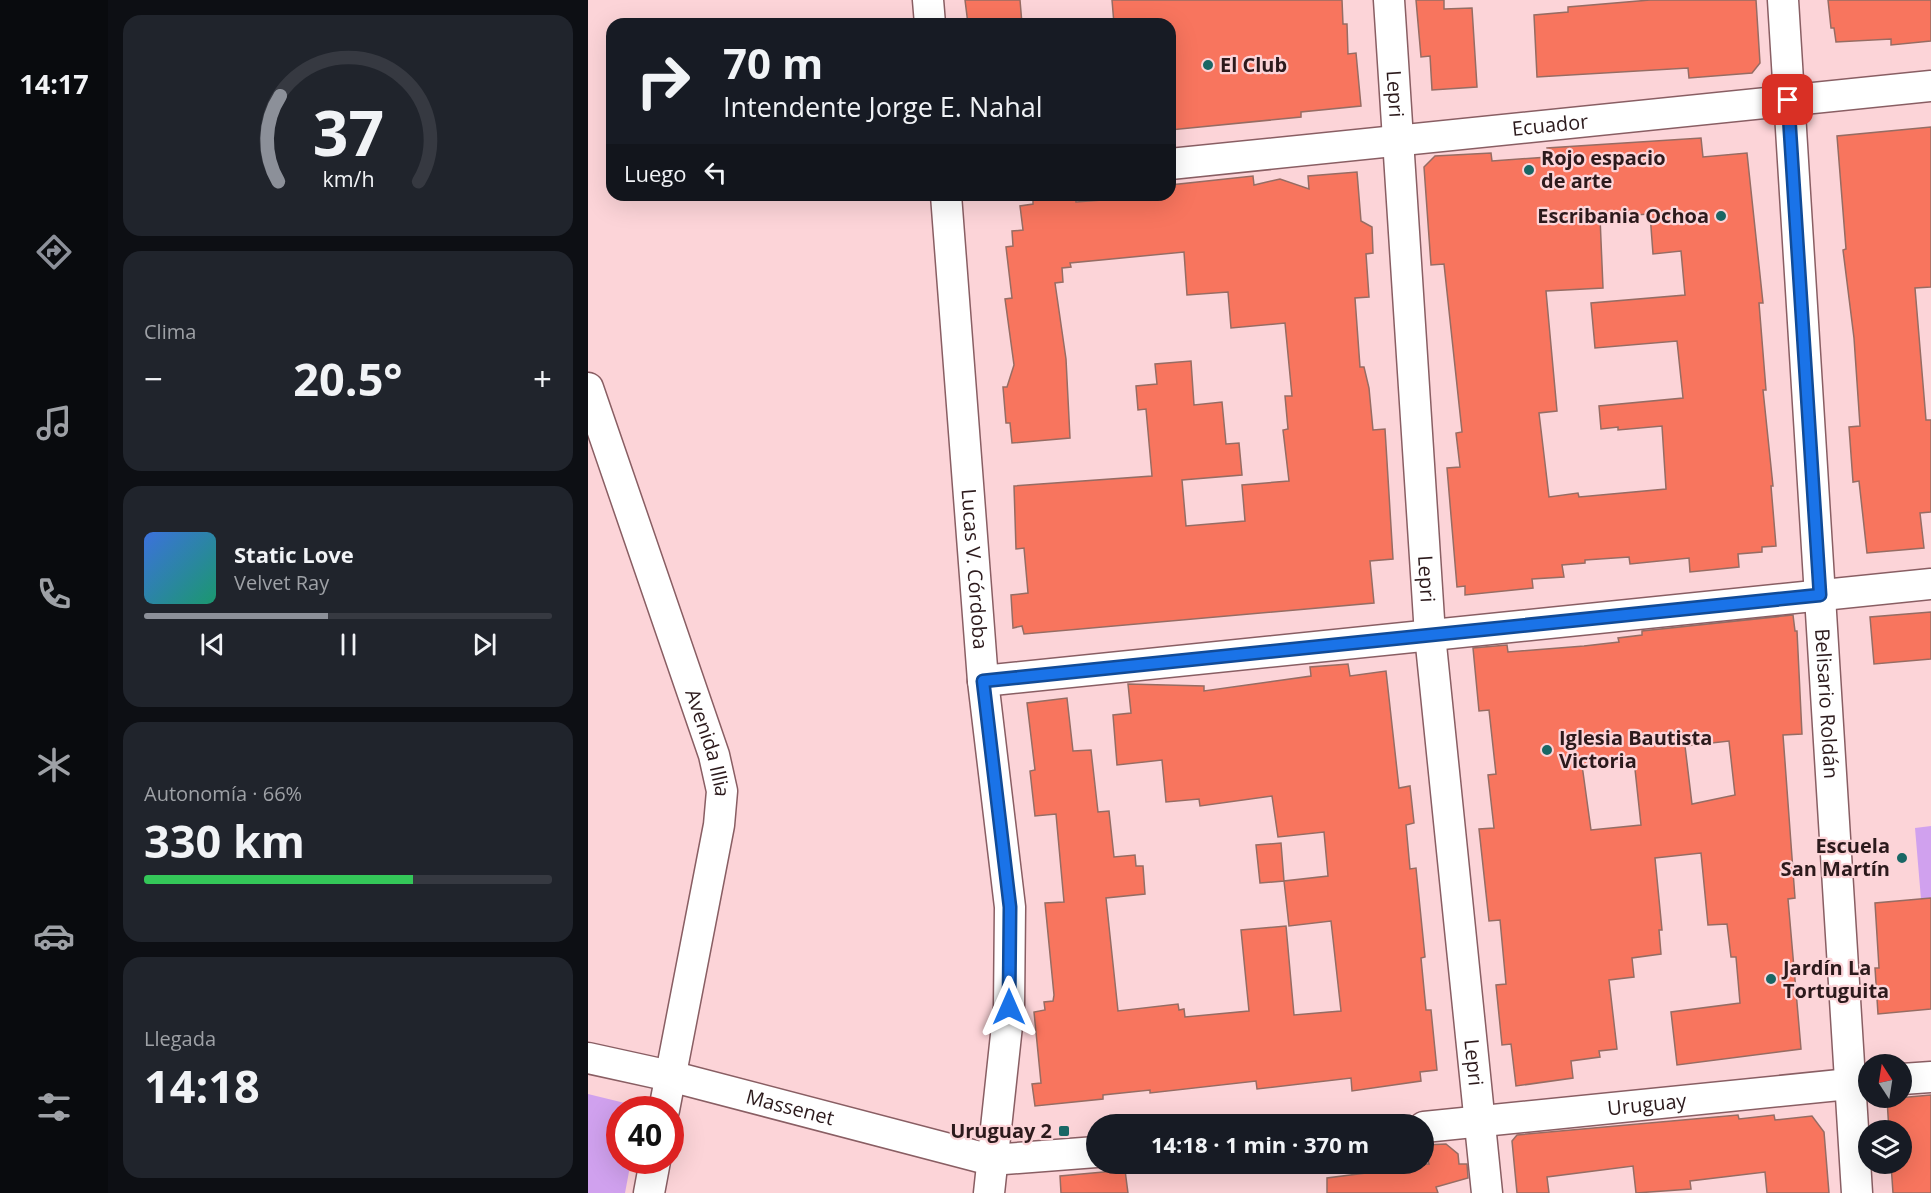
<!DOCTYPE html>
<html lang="es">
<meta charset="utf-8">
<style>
:root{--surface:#171b24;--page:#20242c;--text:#f1f3f6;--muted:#9ea1a6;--line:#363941;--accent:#8c9099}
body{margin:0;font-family:"Open Sans",sans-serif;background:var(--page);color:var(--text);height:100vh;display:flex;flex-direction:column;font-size:22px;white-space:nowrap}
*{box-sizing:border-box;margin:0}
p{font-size:20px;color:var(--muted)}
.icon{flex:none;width:33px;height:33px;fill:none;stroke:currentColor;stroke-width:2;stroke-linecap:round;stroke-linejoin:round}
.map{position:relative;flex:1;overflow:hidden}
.drawer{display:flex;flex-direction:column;gap:15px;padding:15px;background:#0d0f14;width:480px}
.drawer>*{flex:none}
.hud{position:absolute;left:18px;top:18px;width:570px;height:183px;border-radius:18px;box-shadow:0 6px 24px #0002;background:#171b24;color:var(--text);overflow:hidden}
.needle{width:39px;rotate:348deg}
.fabs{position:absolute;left:1270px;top:1054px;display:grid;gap:12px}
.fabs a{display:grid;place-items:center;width:54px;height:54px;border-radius:50%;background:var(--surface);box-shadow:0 6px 24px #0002;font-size:30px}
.speed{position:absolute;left:18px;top:1096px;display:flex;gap:12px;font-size:30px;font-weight:700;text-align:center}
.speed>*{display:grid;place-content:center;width:78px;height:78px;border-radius:50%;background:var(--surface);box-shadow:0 6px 24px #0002;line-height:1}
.speed .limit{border:9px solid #d22;background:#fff;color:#111}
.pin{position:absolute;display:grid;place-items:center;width:51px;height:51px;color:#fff;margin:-26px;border-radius:12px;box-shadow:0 3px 9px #0006}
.me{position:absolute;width:66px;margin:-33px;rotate:0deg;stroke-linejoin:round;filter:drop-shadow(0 0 4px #0008)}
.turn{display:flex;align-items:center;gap:21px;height:126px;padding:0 18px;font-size:27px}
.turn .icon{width:78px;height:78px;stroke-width:2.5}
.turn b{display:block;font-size:42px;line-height:51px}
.then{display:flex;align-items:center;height:57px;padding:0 18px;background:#0003;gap:12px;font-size:22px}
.big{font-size:45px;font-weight:700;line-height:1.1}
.drawer .tile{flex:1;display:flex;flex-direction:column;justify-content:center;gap:9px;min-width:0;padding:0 21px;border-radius:18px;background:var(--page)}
.drawer .dial{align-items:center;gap:0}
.dial svg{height:156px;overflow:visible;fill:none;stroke:var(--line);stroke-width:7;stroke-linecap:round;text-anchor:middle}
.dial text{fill:var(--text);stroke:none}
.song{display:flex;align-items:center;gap:18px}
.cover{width:72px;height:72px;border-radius:9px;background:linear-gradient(135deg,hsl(220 70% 55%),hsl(160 70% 35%))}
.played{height:6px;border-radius:3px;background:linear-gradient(90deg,var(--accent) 45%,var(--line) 45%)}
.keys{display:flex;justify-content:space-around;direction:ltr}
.heat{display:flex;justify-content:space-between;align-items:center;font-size:33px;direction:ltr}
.charge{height:9px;border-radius:4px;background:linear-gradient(90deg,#34c759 66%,var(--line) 0)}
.trip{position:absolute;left:498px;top:1114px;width:348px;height:60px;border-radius:30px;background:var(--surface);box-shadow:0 6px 24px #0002;font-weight:700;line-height:60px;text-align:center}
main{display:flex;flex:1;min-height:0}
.tab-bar{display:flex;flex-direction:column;width:108px;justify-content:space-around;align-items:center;background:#090b0e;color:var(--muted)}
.tab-bar .icon{width:42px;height:42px}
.tab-bar .on{color:var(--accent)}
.tab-bar b{font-size:27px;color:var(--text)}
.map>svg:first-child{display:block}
.green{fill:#d0a1ee}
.building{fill:#f8755e;stroke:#966c63;stroke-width:1.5;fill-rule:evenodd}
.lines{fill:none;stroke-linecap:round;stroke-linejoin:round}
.minor-casing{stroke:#895e63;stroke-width:33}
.minor{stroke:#fff;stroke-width:30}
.route-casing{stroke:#114b97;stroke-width:15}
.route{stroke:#1a73e8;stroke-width:10}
.poi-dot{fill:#1a6765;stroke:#fcd4d8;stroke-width:2}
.labels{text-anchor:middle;stroke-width:4.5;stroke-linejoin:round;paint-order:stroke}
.poi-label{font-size:20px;font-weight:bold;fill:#2c1a1c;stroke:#fcd4d8;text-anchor:start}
.street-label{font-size:20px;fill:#2c1a1c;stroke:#fcd4d8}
</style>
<main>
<nav class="tab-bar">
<b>14:17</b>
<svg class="icon on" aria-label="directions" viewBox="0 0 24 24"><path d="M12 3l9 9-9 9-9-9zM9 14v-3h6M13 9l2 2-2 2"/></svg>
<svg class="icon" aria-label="music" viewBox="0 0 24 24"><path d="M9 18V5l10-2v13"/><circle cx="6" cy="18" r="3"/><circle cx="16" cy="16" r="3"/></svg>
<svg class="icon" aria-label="phone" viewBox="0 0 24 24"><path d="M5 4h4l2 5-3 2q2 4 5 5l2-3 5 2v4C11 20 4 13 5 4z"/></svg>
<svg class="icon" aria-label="climate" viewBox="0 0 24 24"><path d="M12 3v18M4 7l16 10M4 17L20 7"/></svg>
<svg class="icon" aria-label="car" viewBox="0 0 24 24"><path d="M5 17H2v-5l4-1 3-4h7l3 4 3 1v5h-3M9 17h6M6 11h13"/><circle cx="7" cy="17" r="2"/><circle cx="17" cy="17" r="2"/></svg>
<svg class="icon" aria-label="filters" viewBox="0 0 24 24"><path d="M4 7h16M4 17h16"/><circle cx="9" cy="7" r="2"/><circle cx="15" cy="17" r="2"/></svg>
</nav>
<section class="drawer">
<div class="tile dial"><svg viewBox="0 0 100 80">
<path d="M14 69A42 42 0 1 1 86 69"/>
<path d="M14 69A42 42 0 0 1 15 25" stroke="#8c9099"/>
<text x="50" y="56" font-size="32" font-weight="700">37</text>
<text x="50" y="72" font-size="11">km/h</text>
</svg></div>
<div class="tile"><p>Clima</p>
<div class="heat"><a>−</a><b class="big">20.5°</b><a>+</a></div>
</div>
<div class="tile">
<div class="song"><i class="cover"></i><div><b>Static Love</b><p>Velvet Ray</p></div></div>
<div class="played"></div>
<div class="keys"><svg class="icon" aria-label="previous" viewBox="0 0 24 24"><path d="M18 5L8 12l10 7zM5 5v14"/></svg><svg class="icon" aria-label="pause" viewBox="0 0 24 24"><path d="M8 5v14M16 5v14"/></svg><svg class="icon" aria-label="next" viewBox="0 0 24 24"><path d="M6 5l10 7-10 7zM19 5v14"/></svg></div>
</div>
<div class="tile"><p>Autonomía · 66%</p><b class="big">330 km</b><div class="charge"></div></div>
<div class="tile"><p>Llegada</p><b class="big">14:18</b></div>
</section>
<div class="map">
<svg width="1343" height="1193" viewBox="0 0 1343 1193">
<rect width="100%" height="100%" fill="#fcd4d8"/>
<path class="green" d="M1343,826V898L1333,899L1327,828Z
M0,1094L53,1107V1110H32V1161H43L37,1193H0Z"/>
<path class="building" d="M377,0H432L434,24H380Z
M524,0H754L755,24H759L760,54L768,53L773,106L713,112V117L582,130V24H526Z
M828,0H856V9L884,8L889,87L844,90L842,56L833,57Z
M1062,0H1168L1172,63L1164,73L1101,78L1100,68L949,77L946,15L980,12V7Z
M1240,0H1343V41L1303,45V39L1248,42L1246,28H1243Z
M1343,127V287L1327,288L1338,420H1343V512L1332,513L1336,548L1279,553L1271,481L1265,482L1261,427L1272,426L1266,338L1255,250L1258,249L1249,136Z
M1113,138L1115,157L1159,153L1175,303H1171L1178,390H1175L1185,486H1183L1188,546L1174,547V552L1150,554L1151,567L1102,572L1101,558L1042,564L1041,557L997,560V563L974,565L976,577L944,579L945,588L877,595V586L869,587L859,468L872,467L868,433L874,432L856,264L843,265L836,167L847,156L903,153L904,161L960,157L959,148ZM1062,214L1065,254L1093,251L1097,295L1003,303L1007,348L1089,341L1095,398L1011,406L1013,429L1030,427V430L1074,426L1078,489L991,497L990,493L961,497L951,413L969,411L958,291L1015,288L1012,217Z
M769,172L773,221L784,227L785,253L778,254L781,297L767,298L772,367H776L781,388L785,430L797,429L805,559L782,561L786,603L436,634L434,626L425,628L423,595L440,593L436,548L428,549L426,486L564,476L558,409L550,410L548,386L569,384L567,364L603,361L606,405L634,402L638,444L651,443L654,475L594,480L598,526L657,521L654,485L701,481L695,430L700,429L697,396H704L697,323L643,328L640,292L599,295L596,252L482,263L483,267L474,268L475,282L467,283L478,359L482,438L424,443L422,423H418L415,387H419L426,365L417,299L424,298L418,247L425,246L424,231L435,230L432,206L445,204V199L482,195H487L488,202L582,195V185L665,176L666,185L692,179L721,189L720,176Z
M1343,612V659L1286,664L1282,617Z
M1205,615L1207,631H1209L1214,734L1195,735L1207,898L1200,899L1213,1049L1089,1065L1083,1012L1152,1003L1148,957H1143L1139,924L1120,925L1113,853L1067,858L1074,930H1071L1073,954L1044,958L1046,977L1021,980L1029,1049L1011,1051L1012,1057L983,1061L985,1078L928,1086L923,1044L914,1045L908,985L918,984L912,920L901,921L891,829L906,828L900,775L908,774L901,710L891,711L885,648L919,645L920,652L996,646L1031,642L1030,638L1054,635V631ZM1141,741L1147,795L1104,804L1097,746ZM1046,760L1053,825L1003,830L994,765Z
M760,664L762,676L798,671L811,788L822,786L826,823L818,825L822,869L828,868L837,957L833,958L838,1010H843L849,1070L832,1072L833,1081L764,1091L763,1078L669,1089L668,1081L562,1093V1090L515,1095V1099L447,1106L444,1084L453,1083L446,1012L457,1010L456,1002L465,1001L466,995L457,903L476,902L468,814L447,816L442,771L447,770L439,703L479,698L485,751L503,750L510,812L521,811L526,857L547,855L548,866H555L557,894L518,898L530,1011L590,1004L591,1010L596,1009L597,1017L661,1011L653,930L698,926L706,1015L753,1011L743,921L701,926L696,881L740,876L736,832L690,837L684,796L612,806L611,799L578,802L574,760L529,765L525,715L543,713L540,684L616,686V691L723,676L722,667Z
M693,843L696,881L672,883L668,845Z
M1343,898V1009L1290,1014L1287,968H1291L1287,903Z
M1343,1095V1193H1305L1303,1164H1314V1131H1301L1299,1099Z
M1150,1115L1151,1119L1186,1115L1187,1120L1224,1116L1236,1132L1241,1193H1179L1177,1172L1102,1181L1103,1189L1048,1193L1045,1166L959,1177L961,1193H929L924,1141L929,1135Z
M858,1144L870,1154L871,1164H879L880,1178L848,1187L850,1193H739V1178L801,1170L799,1164H841L836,1145Z
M537,1170L540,1193H473L472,1176Z"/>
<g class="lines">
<g class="minor-casing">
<g id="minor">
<path d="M340,0L342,24"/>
<path id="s1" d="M801,0L842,635L899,1193"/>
<path id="s2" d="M1195,0L1269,1193"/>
<path id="s3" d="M582,164L1343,86"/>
<path id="s4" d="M358,195L395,681L422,907L421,1007L401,1193"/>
<path id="s5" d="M0,388L126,755L134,791L131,825L76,1110"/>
<path d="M395,681L1343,584"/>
<path id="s6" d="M0,1058L82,1076L403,1160L508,1152"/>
<path d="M1314,1079L1343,1077"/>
<path id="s7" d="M836,1127L1281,1082"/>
<path d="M61,1193L67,1161"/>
</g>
</g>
<use href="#minor" class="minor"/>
</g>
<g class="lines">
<g class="route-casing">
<path id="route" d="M421,1007L422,907L395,681L1232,595L1200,100"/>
</g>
<use href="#route" class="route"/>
</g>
<g class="poi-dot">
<circle cx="620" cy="65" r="6"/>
<circle cx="941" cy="170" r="6"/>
<circle cx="1133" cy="216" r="6"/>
<circle cx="959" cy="750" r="6"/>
<circle cx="1314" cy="858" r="6"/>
<circle cx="1183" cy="979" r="6"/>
<rect x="470" y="1125" width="12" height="12" rx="3"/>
</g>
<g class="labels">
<g class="poi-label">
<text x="632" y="72">El Club</text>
<text x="953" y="165">Rojo espacio<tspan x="953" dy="23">de arte</tspan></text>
<text x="1121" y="223" text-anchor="end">Escribania Ochoa</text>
<text x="971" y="745">Iglesia Bautista<tspan x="971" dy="23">Victoria</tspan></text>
<text x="1302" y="853" text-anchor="end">Escuela<tspan x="1302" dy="23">San Martín</tspan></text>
<text x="1195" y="975">Jardín La<tspan x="1195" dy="23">Tortuguita</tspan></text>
<text x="464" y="1138" text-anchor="end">Uruguay 2</text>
</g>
<g class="street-label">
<text dy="7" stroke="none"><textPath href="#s1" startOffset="94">Lepri</textPath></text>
<text dy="7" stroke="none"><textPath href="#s3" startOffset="382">Ecuador</textPath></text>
<text dy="7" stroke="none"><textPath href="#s4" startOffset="375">Lucas V. Córdoba</textPath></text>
<text dy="7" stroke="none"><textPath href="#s1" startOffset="580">Lepri</textPath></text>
<text dy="7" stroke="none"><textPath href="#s2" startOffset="705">Belisario Roldán</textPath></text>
<text dy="7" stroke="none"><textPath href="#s5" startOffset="375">Avenida Illia</textPath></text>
<text dy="7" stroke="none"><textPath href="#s1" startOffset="1066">Lepri</textPath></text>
<text dy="7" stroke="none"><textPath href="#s7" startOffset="224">Uruguay</textPath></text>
<text dy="7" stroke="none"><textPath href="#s6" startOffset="208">Massenet</textPath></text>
</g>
</g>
</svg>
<div class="fabs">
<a><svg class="needle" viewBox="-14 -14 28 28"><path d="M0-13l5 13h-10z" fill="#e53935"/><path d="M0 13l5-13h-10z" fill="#9ea1a6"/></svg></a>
<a><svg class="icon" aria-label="layers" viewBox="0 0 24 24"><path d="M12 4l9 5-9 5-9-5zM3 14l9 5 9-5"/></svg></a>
</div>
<div class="speed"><div class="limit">40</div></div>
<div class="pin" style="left:1200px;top:100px;background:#d93025"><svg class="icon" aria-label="arrive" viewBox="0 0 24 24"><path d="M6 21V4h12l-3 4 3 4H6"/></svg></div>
<svg class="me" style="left:421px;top:1007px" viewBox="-20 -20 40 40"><path d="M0-17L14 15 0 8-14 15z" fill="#1a73e8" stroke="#fff" stroke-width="4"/></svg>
<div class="trip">14:18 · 1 min · 370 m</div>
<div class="hud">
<div class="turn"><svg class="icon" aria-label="right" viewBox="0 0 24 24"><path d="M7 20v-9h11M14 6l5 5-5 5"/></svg><div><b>70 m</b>Intendente Jorge E. Nahal</div></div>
<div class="then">Luego<svg class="icon" aria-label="left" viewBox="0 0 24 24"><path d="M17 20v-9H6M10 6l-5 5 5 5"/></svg></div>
</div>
</div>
</main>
